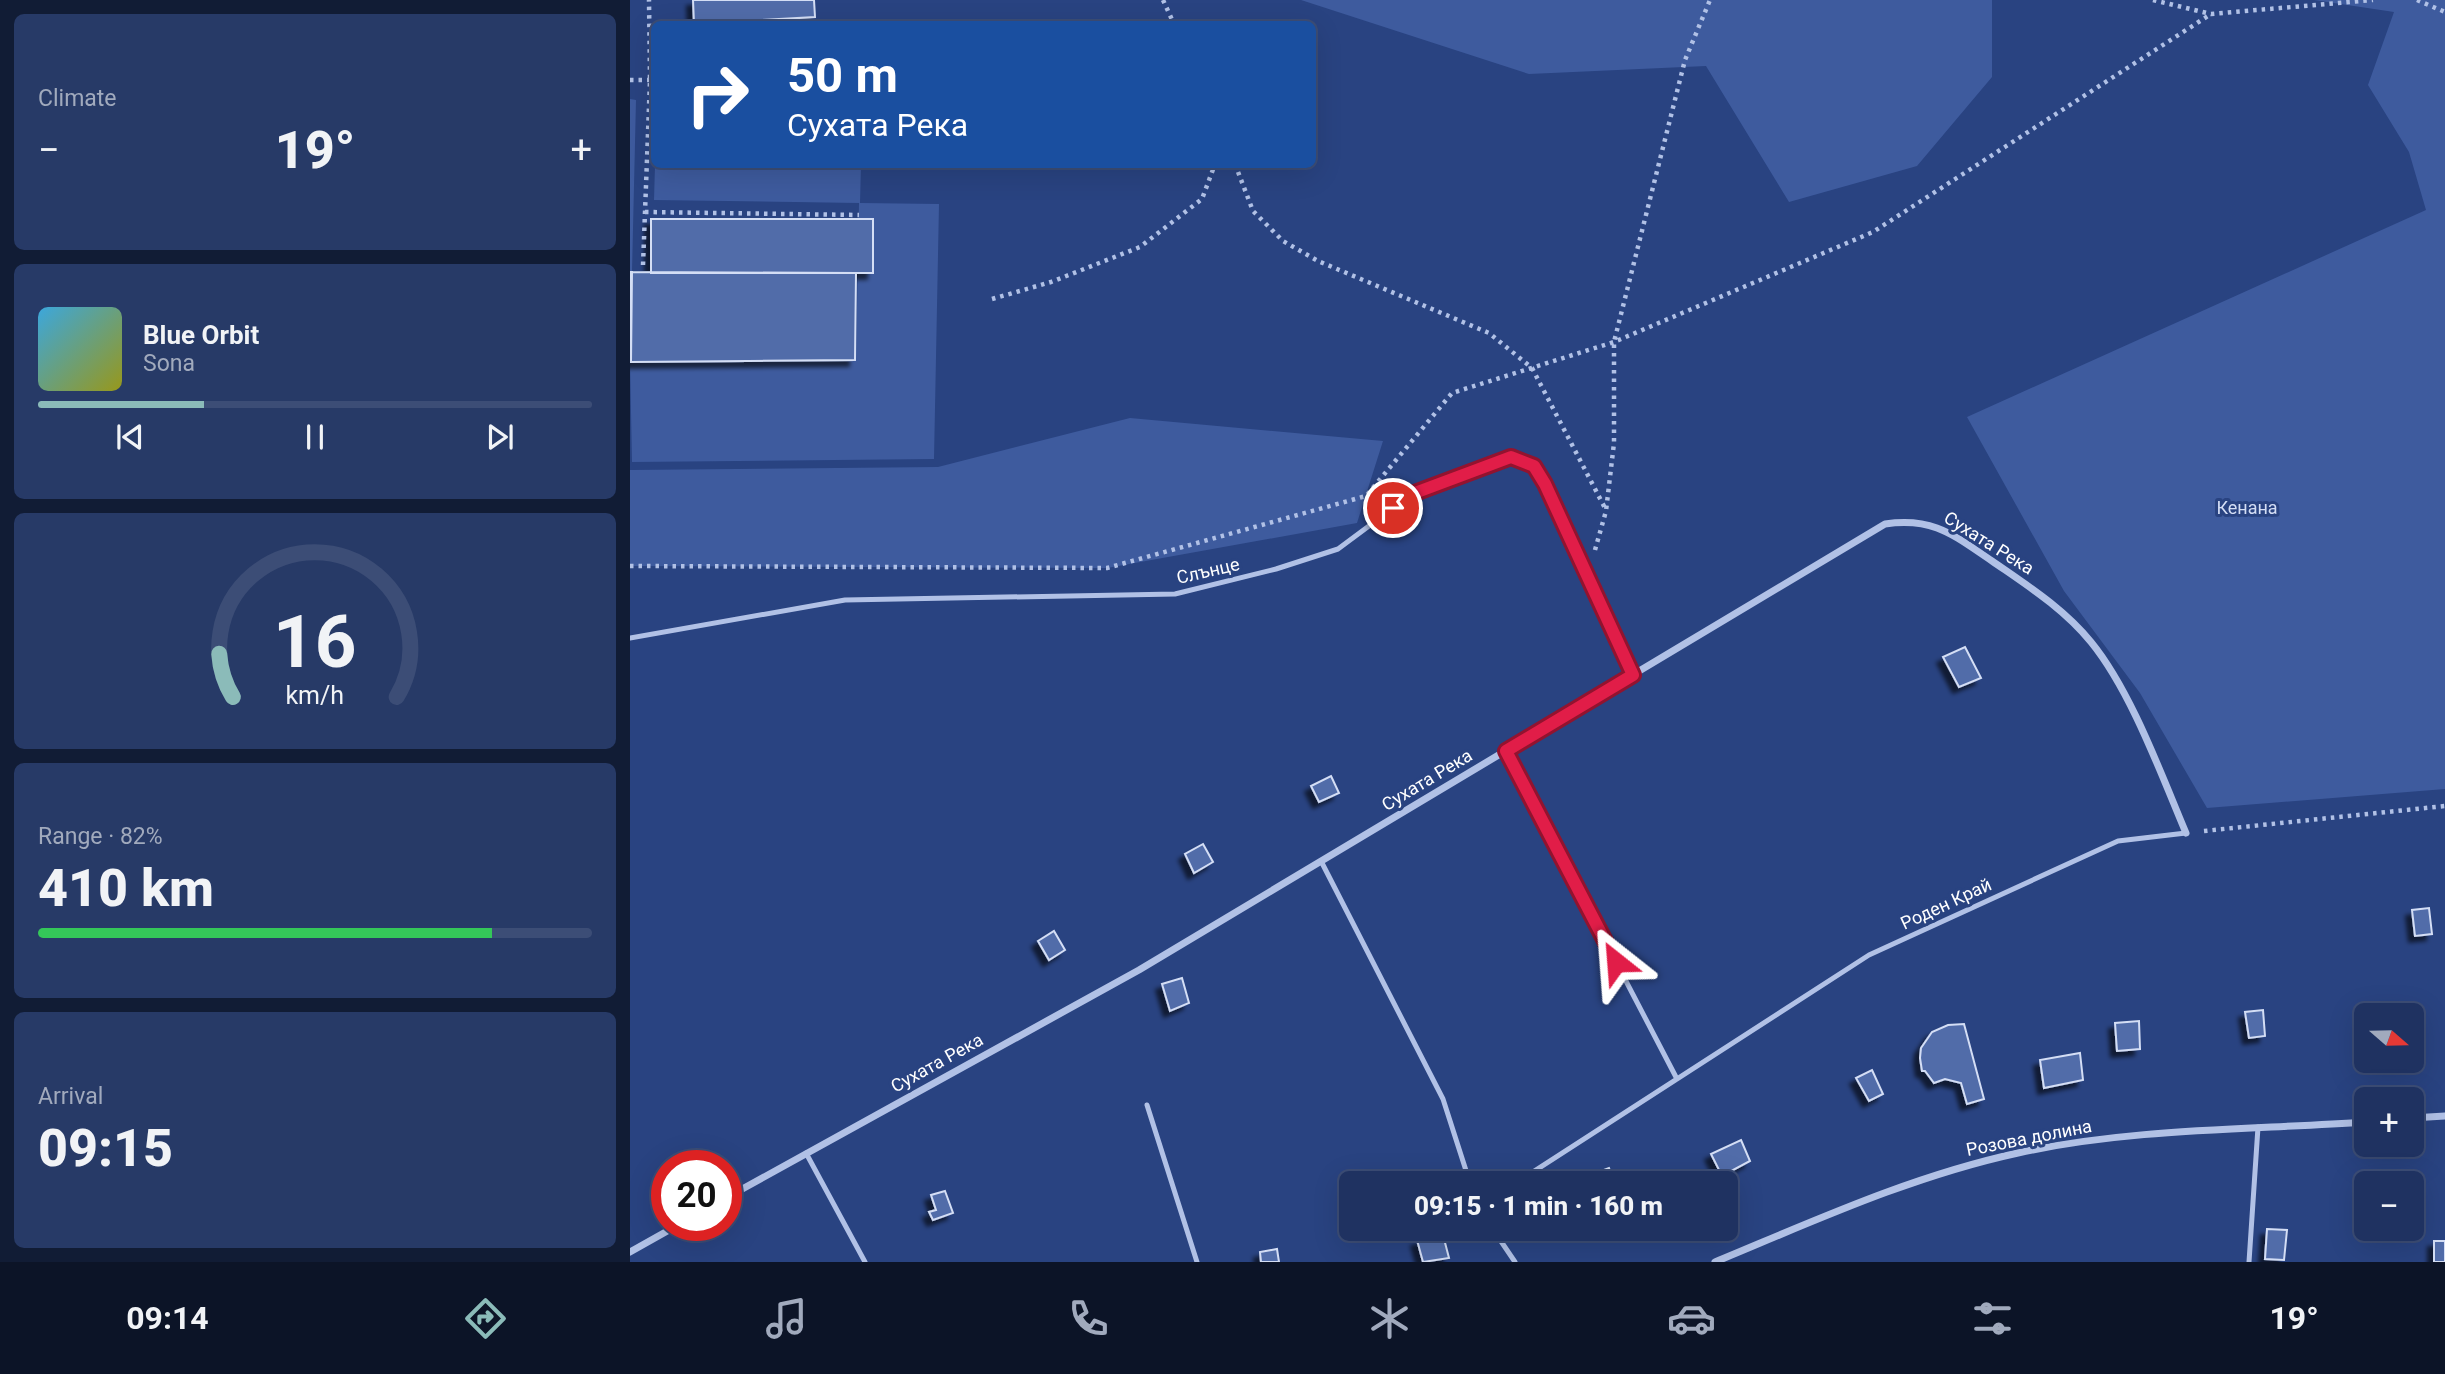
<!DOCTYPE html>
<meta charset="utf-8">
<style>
:root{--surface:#1f3261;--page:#273a67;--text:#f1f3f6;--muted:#a1aabd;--line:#3c4d76;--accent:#8bbbb9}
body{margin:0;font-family:Roboto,sans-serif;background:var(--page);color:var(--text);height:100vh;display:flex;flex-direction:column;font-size:26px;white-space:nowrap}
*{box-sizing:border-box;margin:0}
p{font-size:23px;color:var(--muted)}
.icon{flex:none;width:38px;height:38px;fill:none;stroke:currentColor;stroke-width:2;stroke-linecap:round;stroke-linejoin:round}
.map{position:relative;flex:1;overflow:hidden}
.drawer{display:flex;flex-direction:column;gap:14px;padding:14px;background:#111c35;width:630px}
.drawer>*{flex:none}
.guide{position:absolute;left:21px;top:21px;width:665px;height:147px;border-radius:10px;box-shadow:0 7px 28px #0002,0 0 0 2px var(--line);background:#1a4fa0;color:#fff;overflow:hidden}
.needle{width:46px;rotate:110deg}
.buttons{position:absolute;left:1724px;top:1003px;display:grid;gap:14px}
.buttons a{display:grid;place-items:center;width:70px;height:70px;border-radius:10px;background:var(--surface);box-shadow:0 7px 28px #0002,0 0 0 2px var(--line);font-size:35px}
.speed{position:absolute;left:21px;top:1150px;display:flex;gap:14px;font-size:35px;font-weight:700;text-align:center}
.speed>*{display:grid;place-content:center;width:91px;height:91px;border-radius:50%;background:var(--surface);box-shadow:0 7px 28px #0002,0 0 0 2px var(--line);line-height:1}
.speed .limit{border:10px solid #d22;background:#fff;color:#111}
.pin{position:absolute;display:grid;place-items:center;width:60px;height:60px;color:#fff;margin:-30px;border:4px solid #fff;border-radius:50%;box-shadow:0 2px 7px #0007}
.me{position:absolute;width:77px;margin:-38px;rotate:332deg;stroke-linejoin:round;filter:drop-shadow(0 0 5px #0008)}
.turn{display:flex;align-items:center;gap:24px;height:147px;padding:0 21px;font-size:32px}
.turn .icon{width:91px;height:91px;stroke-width:2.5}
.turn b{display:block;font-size:49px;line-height:60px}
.big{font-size:52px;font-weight:800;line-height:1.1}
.drawer .tile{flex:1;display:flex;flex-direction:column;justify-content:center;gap:10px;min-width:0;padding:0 24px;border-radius:10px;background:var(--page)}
.drawer .dial{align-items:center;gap:0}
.dial svg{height:182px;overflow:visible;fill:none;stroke:var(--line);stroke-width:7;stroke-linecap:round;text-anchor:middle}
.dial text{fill:var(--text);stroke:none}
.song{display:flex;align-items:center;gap:21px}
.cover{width:84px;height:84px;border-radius:10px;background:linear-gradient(135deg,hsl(200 70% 55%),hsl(60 70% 35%))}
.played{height:7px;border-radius:4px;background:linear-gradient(90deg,var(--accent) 30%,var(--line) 30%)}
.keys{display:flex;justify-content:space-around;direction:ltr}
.heat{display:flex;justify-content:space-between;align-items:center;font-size:38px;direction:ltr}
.charge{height:10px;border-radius:5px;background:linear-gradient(90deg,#34c759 82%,var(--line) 0)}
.trip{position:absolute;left:709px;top:1171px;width:399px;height:70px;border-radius:10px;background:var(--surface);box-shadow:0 7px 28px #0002,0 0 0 2px var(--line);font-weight:800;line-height:70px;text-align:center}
.tab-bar{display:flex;height:112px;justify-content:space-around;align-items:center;background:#0c1427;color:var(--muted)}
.tab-bar .icon{width:49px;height:49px}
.tab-bar .selected{color:var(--accent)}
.tab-bar b{font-size:32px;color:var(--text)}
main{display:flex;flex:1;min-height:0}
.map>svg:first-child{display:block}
.green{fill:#3e5b9e}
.building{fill:#516ca9;stroke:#d4def5;stroke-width:2;filter:url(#shadow)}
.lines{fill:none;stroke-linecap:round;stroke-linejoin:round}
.path{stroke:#b1c1e6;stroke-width:4.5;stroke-dasharray:3.5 5;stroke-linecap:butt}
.service{stroke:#b1c1e6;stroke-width:5}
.minor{stroke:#b1c1e6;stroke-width:7}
.route-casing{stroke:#92132f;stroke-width:18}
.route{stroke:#e11d48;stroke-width:12}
.labels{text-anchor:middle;stroke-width:6;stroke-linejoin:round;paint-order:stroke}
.park-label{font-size:18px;fill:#d4def5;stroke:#294381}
.street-label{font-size:18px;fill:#fff;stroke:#294381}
</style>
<main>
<section class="drawer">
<div class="tile"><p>Climate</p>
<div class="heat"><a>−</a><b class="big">19°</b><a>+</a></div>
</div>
<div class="tile">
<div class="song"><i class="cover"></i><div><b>Blue Orbit</b><p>Sona</p></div></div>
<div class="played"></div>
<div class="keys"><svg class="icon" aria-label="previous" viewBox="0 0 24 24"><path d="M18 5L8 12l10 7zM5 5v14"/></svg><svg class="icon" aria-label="pause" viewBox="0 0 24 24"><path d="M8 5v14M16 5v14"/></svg><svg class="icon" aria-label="next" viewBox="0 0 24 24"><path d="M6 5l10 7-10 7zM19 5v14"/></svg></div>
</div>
<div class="tile dial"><svg viewBox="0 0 100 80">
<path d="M14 69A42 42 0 1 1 86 69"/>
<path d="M14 69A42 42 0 0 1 8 50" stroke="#8bbbb9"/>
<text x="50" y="56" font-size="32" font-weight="700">16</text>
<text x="50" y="72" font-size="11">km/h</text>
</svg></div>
<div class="tile"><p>Range · 82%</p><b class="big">410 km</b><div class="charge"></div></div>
<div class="tile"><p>Arrival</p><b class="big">09:15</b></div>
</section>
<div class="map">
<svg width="1815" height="1262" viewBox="0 0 1815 1262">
<defs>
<filter id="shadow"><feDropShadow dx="-6" dy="6" stdDeviation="2" flood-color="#0009"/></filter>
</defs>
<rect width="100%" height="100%" fill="#294381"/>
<path class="green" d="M671,0H1362V77L1287,166L1159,202L1076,66L899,74Z
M1684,0H1815V789L1577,808L1510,693L1434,591L1337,417L1796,210L1779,152L1738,85L1764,12Z
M0,99L6,100L2,272H0Z
M25,165H231L230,203L309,204L304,459L2,462L0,362L226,360L229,203L24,200Z
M500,418L753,441L727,523L477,568L0,566V470L308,467Z"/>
<path class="building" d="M63,0H184L185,17L64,24Z
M21,219H243V273H21Z
M0,272H2L1,362H0Z
M2,272L226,273L225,360L1,362Z
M1335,647L1351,678L1329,687L1313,657Z
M701,776L709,793L689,802L681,786Z
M573,844L583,862L564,873L555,854Z
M1799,908L1802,934L1785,936L1782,910Z
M424,931L435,950L419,960L408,941Z
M552,978L559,1003L540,1011L532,984Z
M1633,1010L1635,1036L1619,1038L1615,1012Z
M1509,1021L1510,1049L1487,1051L1485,1023Z
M1334,1024L1354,1099L1337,1104L1331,1083L1315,1079L1304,1083L1295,1071H1292L1290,1058L1291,1048L1302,1032L1318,1025Z
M1450,1053L1453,1080L1414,1088L1410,1060Z
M1242,1070L1253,1094L1239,1101L1226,1078Z
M1111,1140L1120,1161L1092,1176L1081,1154Z
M979,1168L985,1183H963L960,1175Z
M812,1171L814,1183H785L783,1174Z
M315,1191L323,1213L303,1220L299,1212L306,1210L301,1195Z
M1637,1229L1657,1230L1654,1260L1635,1259Z
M813,1235L819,1258L793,1262L787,1240Z
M1804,1241H1815V1262H1804Z
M647,1249L649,1262H631L630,1252Z"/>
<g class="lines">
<path class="path" d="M533,0L544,24
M1523,0L1581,14L1743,0
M1787,0L1815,12
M0,80H24
M605,164L623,211L653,241L688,261L859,333L902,368L976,510
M15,212L229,215
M13,265L20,80L19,0
M362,299L421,282L510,247L572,199L585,164
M965,550L976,511L984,443V342L1055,60L1080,0
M0,566L477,568L736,496L822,393L984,342L1243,232L1581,14
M1574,831L1815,806"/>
<path class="service" d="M0,638L215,600L545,594L646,569L708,549L782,494L881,457L904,465L915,484L1003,675
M876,751L1047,1079
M691,861L813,1099L840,1183
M517,1105L567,1262
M176,1153L235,1262
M886,1183L1239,955L1488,841L1556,833
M862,1228L885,1262
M1619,1262L1628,1127"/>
<path class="minor" d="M1782,1118L1815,1116
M96,1198L509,970L1255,524C1304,517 1323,535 1362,561C1398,586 1433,608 1461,642C1501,691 1531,774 1556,833
M0,1252L48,1225
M1085,1262C1184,1221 1282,1176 1388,1153C1502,1128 1620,1130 1736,1122"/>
</g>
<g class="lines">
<g class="route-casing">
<path id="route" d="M763,508L782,494L881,457L904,466L915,484L1003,675L876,751L986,962"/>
</g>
<use href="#route" class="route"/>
</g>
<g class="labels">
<g class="park-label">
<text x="1617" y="514">Кенана</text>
</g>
<g class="street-label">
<text transform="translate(1359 543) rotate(32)" y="6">Сухата Река</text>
<text transform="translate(578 571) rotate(-13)" y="6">Слънце</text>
<text transform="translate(797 780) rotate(-31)" y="6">Сухата Река</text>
<text transform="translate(1316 904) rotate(-25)" y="6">Роден Край</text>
<text transform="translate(307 1063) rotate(-29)" y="6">Сухата Река</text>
<text transform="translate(1399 1138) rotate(-11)" y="6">Розова долина</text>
</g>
</g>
</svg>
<div class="buttons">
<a><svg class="needle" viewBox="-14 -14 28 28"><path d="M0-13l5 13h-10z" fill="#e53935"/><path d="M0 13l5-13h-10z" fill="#a1aabd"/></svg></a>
<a>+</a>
<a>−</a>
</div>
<div class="speed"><div class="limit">20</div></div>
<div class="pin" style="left:763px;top:508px;background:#d93025"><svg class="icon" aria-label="arrive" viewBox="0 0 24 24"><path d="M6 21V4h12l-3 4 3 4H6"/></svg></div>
<svg class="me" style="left:986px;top:962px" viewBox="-20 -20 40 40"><path d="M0-17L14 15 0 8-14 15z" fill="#e11d48" stroke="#fff" stroke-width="4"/></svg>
<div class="trip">09:15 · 1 min · 160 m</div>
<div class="guide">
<div class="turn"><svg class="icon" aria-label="right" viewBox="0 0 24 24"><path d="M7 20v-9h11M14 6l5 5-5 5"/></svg><div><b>50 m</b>Сухата Река</div></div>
</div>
</div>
</main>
<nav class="tab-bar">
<b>09:14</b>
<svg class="icon selected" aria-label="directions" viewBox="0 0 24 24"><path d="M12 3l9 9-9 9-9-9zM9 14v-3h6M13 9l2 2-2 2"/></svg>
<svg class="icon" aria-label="music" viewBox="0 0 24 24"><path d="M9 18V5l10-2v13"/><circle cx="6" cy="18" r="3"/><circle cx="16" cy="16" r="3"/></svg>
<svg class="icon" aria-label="phone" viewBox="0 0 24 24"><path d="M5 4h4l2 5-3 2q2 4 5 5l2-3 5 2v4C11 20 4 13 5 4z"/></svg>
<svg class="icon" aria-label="climate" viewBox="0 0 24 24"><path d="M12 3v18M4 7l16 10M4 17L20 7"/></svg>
<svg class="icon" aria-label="car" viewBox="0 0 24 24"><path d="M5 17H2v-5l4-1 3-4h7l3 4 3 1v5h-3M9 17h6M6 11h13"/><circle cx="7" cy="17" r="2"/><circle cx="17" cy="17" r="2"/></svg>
<svg class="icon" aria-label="filters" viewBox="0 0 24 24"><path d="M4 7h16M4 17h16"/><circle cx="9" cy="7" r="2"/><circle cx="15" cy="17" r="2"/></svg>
<b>19°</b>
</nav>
